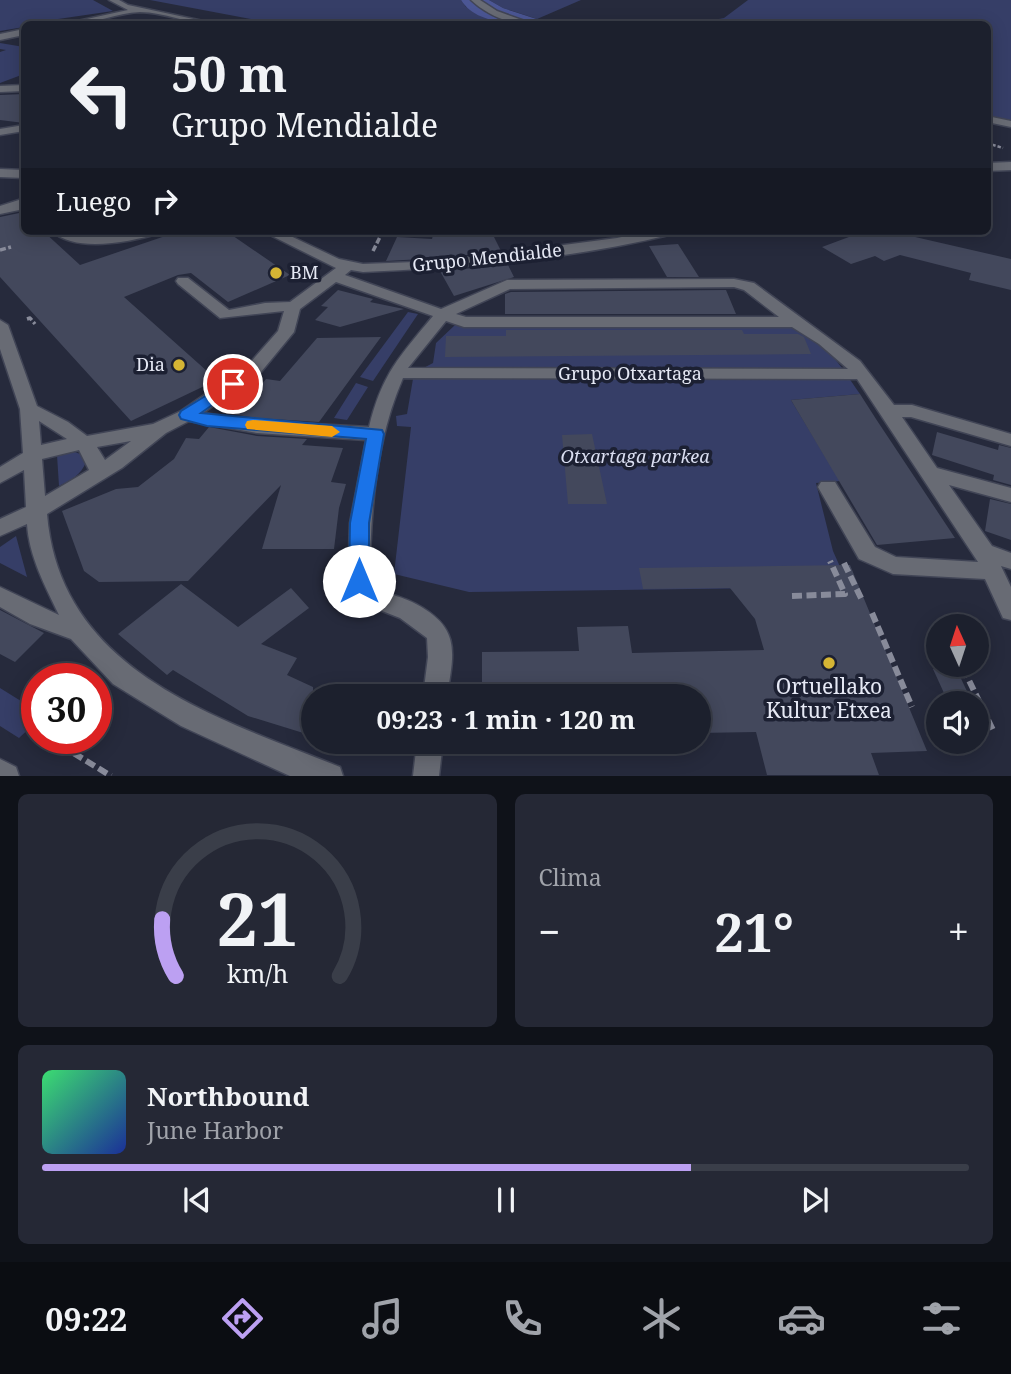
<!DOCTYPE html>
<html lang="es">
<meta charset="utf-8">
<style>
:root{--surface:#1c202d;--page:#252835;--text:#f1f3f6;--muted:#a0a3aa;--line:#3a3e49;--accent:#bca0f2}
body{margin:0;font-family:"Noto Serif",serif;background:var(--page);color:var(--text);height:100vh;display:flex;flex-direction:column;font-size:26px;white-space:nowrap}
*{box-sizing:border-box;margin:0}
p{font-size:23px;color:var(--muted)}
.icon{flex:none;width:38px;height:38px;fill:none;stroke:currentColor;stroke-width:2;stroke-linecap:round;stroke-linejoin:round}
.map{position:relative;height:776px;overflow:hidden}
.side{display:flex;flex-direction:column;gap:18px;padding:18px;background:#0f1219;flex:1}
.side>*{flex:none}
.banner{position:absolute;left:21px;top:21px;width:970px;height:214px;border-radius:10px;box-shadow:0 4px 18px #0003,0 0 0 2px var(--line);background:#1c202d;color:var(--text);overflow:hidden}
.needle{width:46px;rotate:357deg}
.tools{position:absolute;left:926px;top:614px;display:grid;gap:14px}
.tools a{display:grid;place-items:center;width:63px;height:63px;border-radius:50%;background:var(--surface);box-shadow:0 4px 18px #0003,0 0 0 2px var(--line);font-size:35px}
.speed{position:absolute;left:21px;top:663px;display:flex;gap:14px;font-size:35px;font-weight:700;text-align:center}
.speed>*{display:grid;place-content:center;width:91px;height:91px;border-radius:50%;background:var(--surface);box-shadow:0 4px 18px #0003,0 0 0 2px var(--line);line-height:1}
.speed .limit{border:10px solid #d22;background:#fff;color:#111}
.pin{position:absolute;display:grid;place-items:center;width:60px;height:60px;color:#fff;margin:-30px;border:4px solid #fff;border-radius:50%;box-shadow:0 2px 7px #0007}
.me{position:absolute;width:77px;margin:-38px;rotate:0deg;stroke-linejoin:round;filter:drop-shadow(0 0 5px #0008)}
.turn{display:flex;align-items:center;gap:24px;height:147px;padding:0 35px;font-size:32px}
.turn .icon{width:91px;height:91px;stroke-width:2.5}
.turn b{display:block;font-size:49px;line-height:60px}
.then{display:flex;align-items:center;height:66px;padding:0 35px;background:#0003;gap:14px;font-size:26px}
.big{font-size:52px;font-weight:700;line-height:1.1}
.side .tile{flex:1;display:flex;flex-direction:column;justify-content:center;gap:10px;min-width:0;padding:0 24px;border-radius:10px;background:var(--page)}
.side .dial{align-items:center;gap:0}
.dial svg{height:182px;overflow:visible;fill:none;stroke:var(--line);stroke-width:7;stroke-linecap:round;text-anchor:middle}
.dial text{fill:var(--text);stroke:none}
.song{display:flex;align-items:center;gap:21px}
.cover{width:84px;height:84px;border-radius:10px;background:linear-gradient(135deg,hsl(140 70% 55%),hsl(230 70% 35%))}
.played{height:7px;border-radius:4px;background:linear-gradient(90deg,var(--accent) 70%,var(--line) 70%)}
.keys{display:flex;justify-content:space-around;direction:ltr}
.heat{display:flex;justify-content:space-between;align-items:center;font-size:38px;direction:ltr}
.side .tiles{flex:1;display:grid;gap:18px;grid-template-columns:1fr 1fr}
.tile:last-child{grid-column:span 2}
.trip{position:absolute;left:301px;top:684px;width:410px;height:70px;border-radius:35px;background:var(--surface);box-shadow:0 4px 18px #0003,0 0 0 2px var(--line);font-weight:700;line-height:70px;text-align:center}
.menu{display:flex;height:112px;justify-content:space-around;align-items:center;background:#0b0d12;color:var(--muted)}
.menu .icon{width:49px;height:49px}
.menu .current{color:var(--accent)}
.menu b{font-size:32px;color:var(--text)}
.map>svg:first-child{display:block}
.green{fill:#363e67}
.forest{fill:#4b5694}
.building{fill:#43485c}
.lines{fill:none;stroke-linecap:round;stroke-linejoin:round}
.minor-casing{stroke:#414556;stroke-width:3}
.path-far2{stroke:#888b9a;stroke-width:2.5;stroke-dasharray:3.5 2;stroke-linecap:butt}
.path-far1{stroke:#888b9a;stroke-width:3.5;stroke-dasharray:6 2.5;stroke-linecap:butt}
.path{stroke:#888b9a;stroke-width:6;stroke-dasharray:10 4.5;stroke-linecap:butt}
.minor{fill:#686b74;fill-rule:evenodd}
.route{fill:#1a73e8;stroke:#114b97;stroke-width:2}
.slow{fill:#f59e0b}
.poi-dot{fill:#d5b534;stroke:#1c2032;stroke-width:2.5}
.labels{text-anchor:middle;stroke-width:7;stroke-linejoin:round;paint-order:stroke}
.street-label{font-size:18px;fill:#e6e9f5;stroke:#1c2032}
.poi-label{font-size:18px;fill:#e6e9f5;stroke:#1c2032;text-anchor:start}
.park-label{font-size:18px;font-style:italic;fill:#dadef1;stroke:#1c2032}
.near-poi-label{font-size:21px;fill:#e6e9f5;stroke:#1c2032}
</style>
<div class="map">
<svg width="1011" height="776" viewBox="0 0 1011 776">
<rect width="100%" height="100%" fill="#262a3c"/>
<path class="green" d="M0,0H93L113,11L24,24V27L0,31Z
M150,0H461L466,7L506,24H277Z
M489,0H581L537,19L503,8Z
M748,0H1011V122L987,117V24H693L724,18Z
M0,43L24,47V74L0,83V52L6,50L0,49Z
M408,312L418,314L373,381L360,377Z
M782,323C818,327 841,367 860,394L791,400L840,481L816,483L833,551L849,587L469,592L394,574L411,427L397,426L396,416L407,414L414,373L433,363L436,343L455,325Z
M356,383L368,387L347,420L334,418Z
M75,452L83,455L86,462C81,475 71,480 59,486L57,455Z
M16,536L27,577L0,563V547Z
M0,688L37,711V721L19,738L0,726Z"/>
<path class="forest" d="M461,0H489L503,8L552,24C525,24 477,27 461,0Z"/>
<path class="building" d="M24,94V123L0,120V95Z
M24,212V231H43L80,265L180,231H226L290,275L228,302L191,273L178,275L124,297L217,380L131,421L0,277V217Z
M469,231H491L501,251L441,258L386,261L397,237L432,239L433,235L467,237Z
M865,231H889L1011,259V290L969,280L971,273L900,255L884,261L875,256L851,264L822,247Z
M678,244L699,277H667L649,246Z
M508,265L514,277L454,296L440,271Z
M338,290L373,299L370,302L404,309L340,327L315,320L328,307L321,306Z
M726,290L736,314H505V294L511,292Z
M506,330H742L744,334H798L804,337L811,354L445,357L446,336H506Z
M381,337L319,422L257,418L222,413L239,395L251,397L266,379L280,381L317,338Z
M860,394L876,419L955,538L877,545L791,400Z
M209,427L257,436L307,439L302,445L343,448L331,482L346,484L339,508L334,549H262L281,485L188,581L99,582L84,571L62,511L116,489L138,487L174,459L186,438L199,439Z
M937,432L998,450L999,445L1011,448V485L993,480L994,475L932,455Z
M592,434L607,504H568L562,435Z
M990,499L1011,504V540L985,531Z
M850,565L927,751L871,753L879,775H767L756,732L698,733V696H482V652L579,651L577,627L628,626L632,653L764,650L755,619L730,588L643,589L639,568Z
M181,584L238,627L291,588L309,608L261,644L297,658L287,675L313,687V736L248,716L173,670L167,675L118,634Z
M0,610L44,633L15,662L0,654Z
M956,668L973,704H949L933,669Z"/>
<g class="lines">
<g class="minor-casing">
<path id="minor" d="M109,0H119L128,5L217,24C191,26 166,12 140,12C115,13 90,26 64,24L128,10Z
M471,0H480L497,11L533,24C512,26 487,15 471,0Z
M24,29V35L0,40V34Z
M24,85V91L0,92V86Z
M987,116L1011,121V127L987,122Z
M24,125V131L0,135V129Z
M1011,162V170L987,171V163Z
M0,169L24,170V178L0,177Z
M22,199L24,200V209L0,214V206Z
M52,231L91,235L159,231L157,234C130,242 74,253 52,231Z
M262,231H280L339,259L363,264L441,261L617,238L649,231H675L673,234C572,259 466,268 363,272L351,270L345,275L441,309L507,280L734,279L754,283L860,361L894,405H912L1011,434V446L911,417H902L937,468L1011,488V502L949,485L992,546L1011,553V569L1001,566L1011,587V620L1003,618L985,579L893,574L859,559L818,487L821,482H835L875,547L896,557L978,562L857,379L403,378C376,440 370,512 370,578C388,598 395,593 416,604C461,628 454,652 447,696H423L428,657L427,638L400,618L367,605L348,581L350,523L366,440L257,433L189,421L166,433L122,468L47,514C60,672 216,717 340,767L343,776H290L181,726L113,684L71,639L30,624L0,607V587L59,615C45,586 29,556 27,524L0,536V519L26,507L24,470L0,483V467L23,453L20,409L0,349V320L8,325L37,406L68,422L87,436L153,424L181,411L249,364L278,331L284,311L220,318L178,284L176,281L178,278H188L229,310L265,303L290,302L336,268ZM336,282L433,316C399,357 382,374 369,427L257,421L203,413L261,372L294,332L300,309ZM734,287L744,290L779,317H466L456,314L510,289ZM446,321L464,327H792L819,344L848,369L408,368ZM39,421L67,439L41,445ZM131,441L105,460L97,447ZM79,450L89,470L45,496L42,459Z
M417,742H443L439,776H413Z
M0,759L16,767L19,776H0Z"/>
</g>
<path class="path-far2" d="M987,143L1003,148"/>
<path class="path-far1" d="M0,250L11,247
M373,251L383,231
M27,319L30,318L35,324"/>
<path class="path" d="M844,563L862,600
M792,596L845,594L830,561
M872,613L912,707
M963,668L993,730
M49,738L111,776"/>
<use href="#minor" class="minor"/>
</g>
<path class="route" d="M233,379L238,380L240,384L238,387L201,413L382,430L384,434L369,523V581L366,587L359,589L352,587L349,581L350,523L366,439L207,426L181,419L179,415L181,411Z"/>
<path class="slow" d="M253,420L332,426L340,432L332,437L247,429L245,425L247,421Z"/>
<g class="poi-dot">
<circle cx="276" cy="273" r="7"/>
<circle cx="179" cy="365" r="7"/>
<circle cx="829" cy="663" r="7"/>
</g>
<g class="labels">
<g class="street-label">
<text transform="translate(487 258) rotate(-6)" y="6">Grupo Mendialde</text>
<text x="630" y="380">Grupo Otxartaga</text>
</g>
<g class="poi-label">
<text x="290" y="279">BM</text>
<text x="165" y="371" text-anchor="end">Dia</text>
</g>
<g class="park-label">
<text x="635" y="463">Otxartaga parkea</text>
</g>
<g class="near-poi-label">
<text x="829" y="694">Ortuellako<tspan x="829" dy="24">Kultur Etxea</tspan></text>
</g>
</g>
</svg>
<div class="tools">
<a><svg class="needle" viewBox="-14 -14 28 28"><path d="M0-13l5 13h-10z" fill="#e53935"/><path d="M0 13l5-13h-10z" fill="#a0a3aa"/></svg></a>
<a><svg class="icon" aria-label="sound" viewBox="0 0 24 24"><path d="M4 9h4l5-4v14l-5-4H4zM17 9q2 3 0 6"/></svg></a>
</div>
<div class="speed"><div class="limit">30</div></div>
<div class="pin" style="left:233px;top:384px;background:#d93025"><svg class="icon" aria-label="arrive" viewBox="0 0 24 24"><path d="M6 21V4h12l-3 4 3 4H6"/></svg></div>
<svg class="me" style="left:359px;top:581px" viewBox="-20 -20 40 40"><circle r="19" fill="#fff"/><path d="M0-13L10 11 0 6-10 11z" fill="#1a73e8"/></svg>
<div class="trip">09:23 · 1 min · 120 m</div>
<div class="banner">
<div class="turn"><svg class="icon" aria-label="left" viewBox="0 0 24 24"><path d="M17 20v-9H6M10 6l-5 5 5 5"/></svg><div><b>50 m</b>Grupo Mendialde</div></div>
<div class="then">Luego<svg class="icon" aria-label="right" viewBox="0 0 24 24"><path d="M7 20v-9h11M14 6l5 5-5 5"/></svg></div>
</div>
</div>
<section class="side">
<div class="tiles">
<div class="tile dial"><svg viewBox="0 0 100 80">
<path d="M14 69A42 42 0 1 1 86 69"/>
<path d="M14 69A42 42 0 0 1 8 44" stroke="#bca0f2"/>
<text x="50" y="56" font-size="32" font-weight="700">21</text>
<text x="50" y="72" font-size="11">km/h</text>
</svg></div>
<div class="tile"><p>Clima</p>
<div class="heat"><a>−</a><b class="big">21°</b><a>+</a></div>
</div>
<div class="tile">
<div class="song"><i class="cover"></i><div><b>Northbound</b><p>June Harbor</p></div></div>
<div class="played"></div>
<div class="keys"><svg class="icon" aria-label="previous" viewBox="0 0 24 24"><path d="M18 5L8 12l10 7zM5 5v14"/></svg><svg class="icon" aria-label="pause" viewBox="0 0 24 24"><path d="M8 5v14M16 5v14"/></svg><svg class="icon" aria-label="next" viewBox="0 0 24 24"><path d="M6 5l10 7-10 7zM19 5v14"/></svg></div>
</div>
</div>
</section>
<nav class="menu">
<b>09:22</b>
<svg class="icon current" aria-label="directions" viewBox="0 0 24 24"><path d="M12 3l9 9-9 9-9-9zM9 14v-3h6M13 9l2 2-2 2"/></svg>
<svg class="icon" aria-label="music" viewBox="0 0 24 24"><path d="M9 18V5l10-2v13"/><circle cx="6" cy="18" r="3"/><circle cx="16" cy="16" r="3"/></svg>
<svg class="icon" aria-label="phone" viewBox="0 0 24 24"><path d="M5 4h4l2 5-3 2q2 4 5 5l2-3 5 2v4C11 20 4 13 5 4z"/></svg>
<svg class="icon" aria-label="climate" viewBox="0 0 24 24"><path d="M12 3v18M4 7l16 10M4 17L20 7"/></svg>
<svg class="icon" aria-label="car" viewBox="0 0 24 24"><path d="M5 17H2v-5l4-1 3-4h7l3 4 3 1v5h-3M9 17h6M6 11h13"/><circle cx="7" cy="17" r="2"/><circle cx="17" cy="17" r="2"/></svg>
<svg class="icon" aria-label="filters" viewBox="0 0 24 24"><path d="M4 7h16M4 17h16"/><circle cx="9" cy="7" r="2"/><circle cx="15" cy="17" r="2"/></svg>
</nav>
